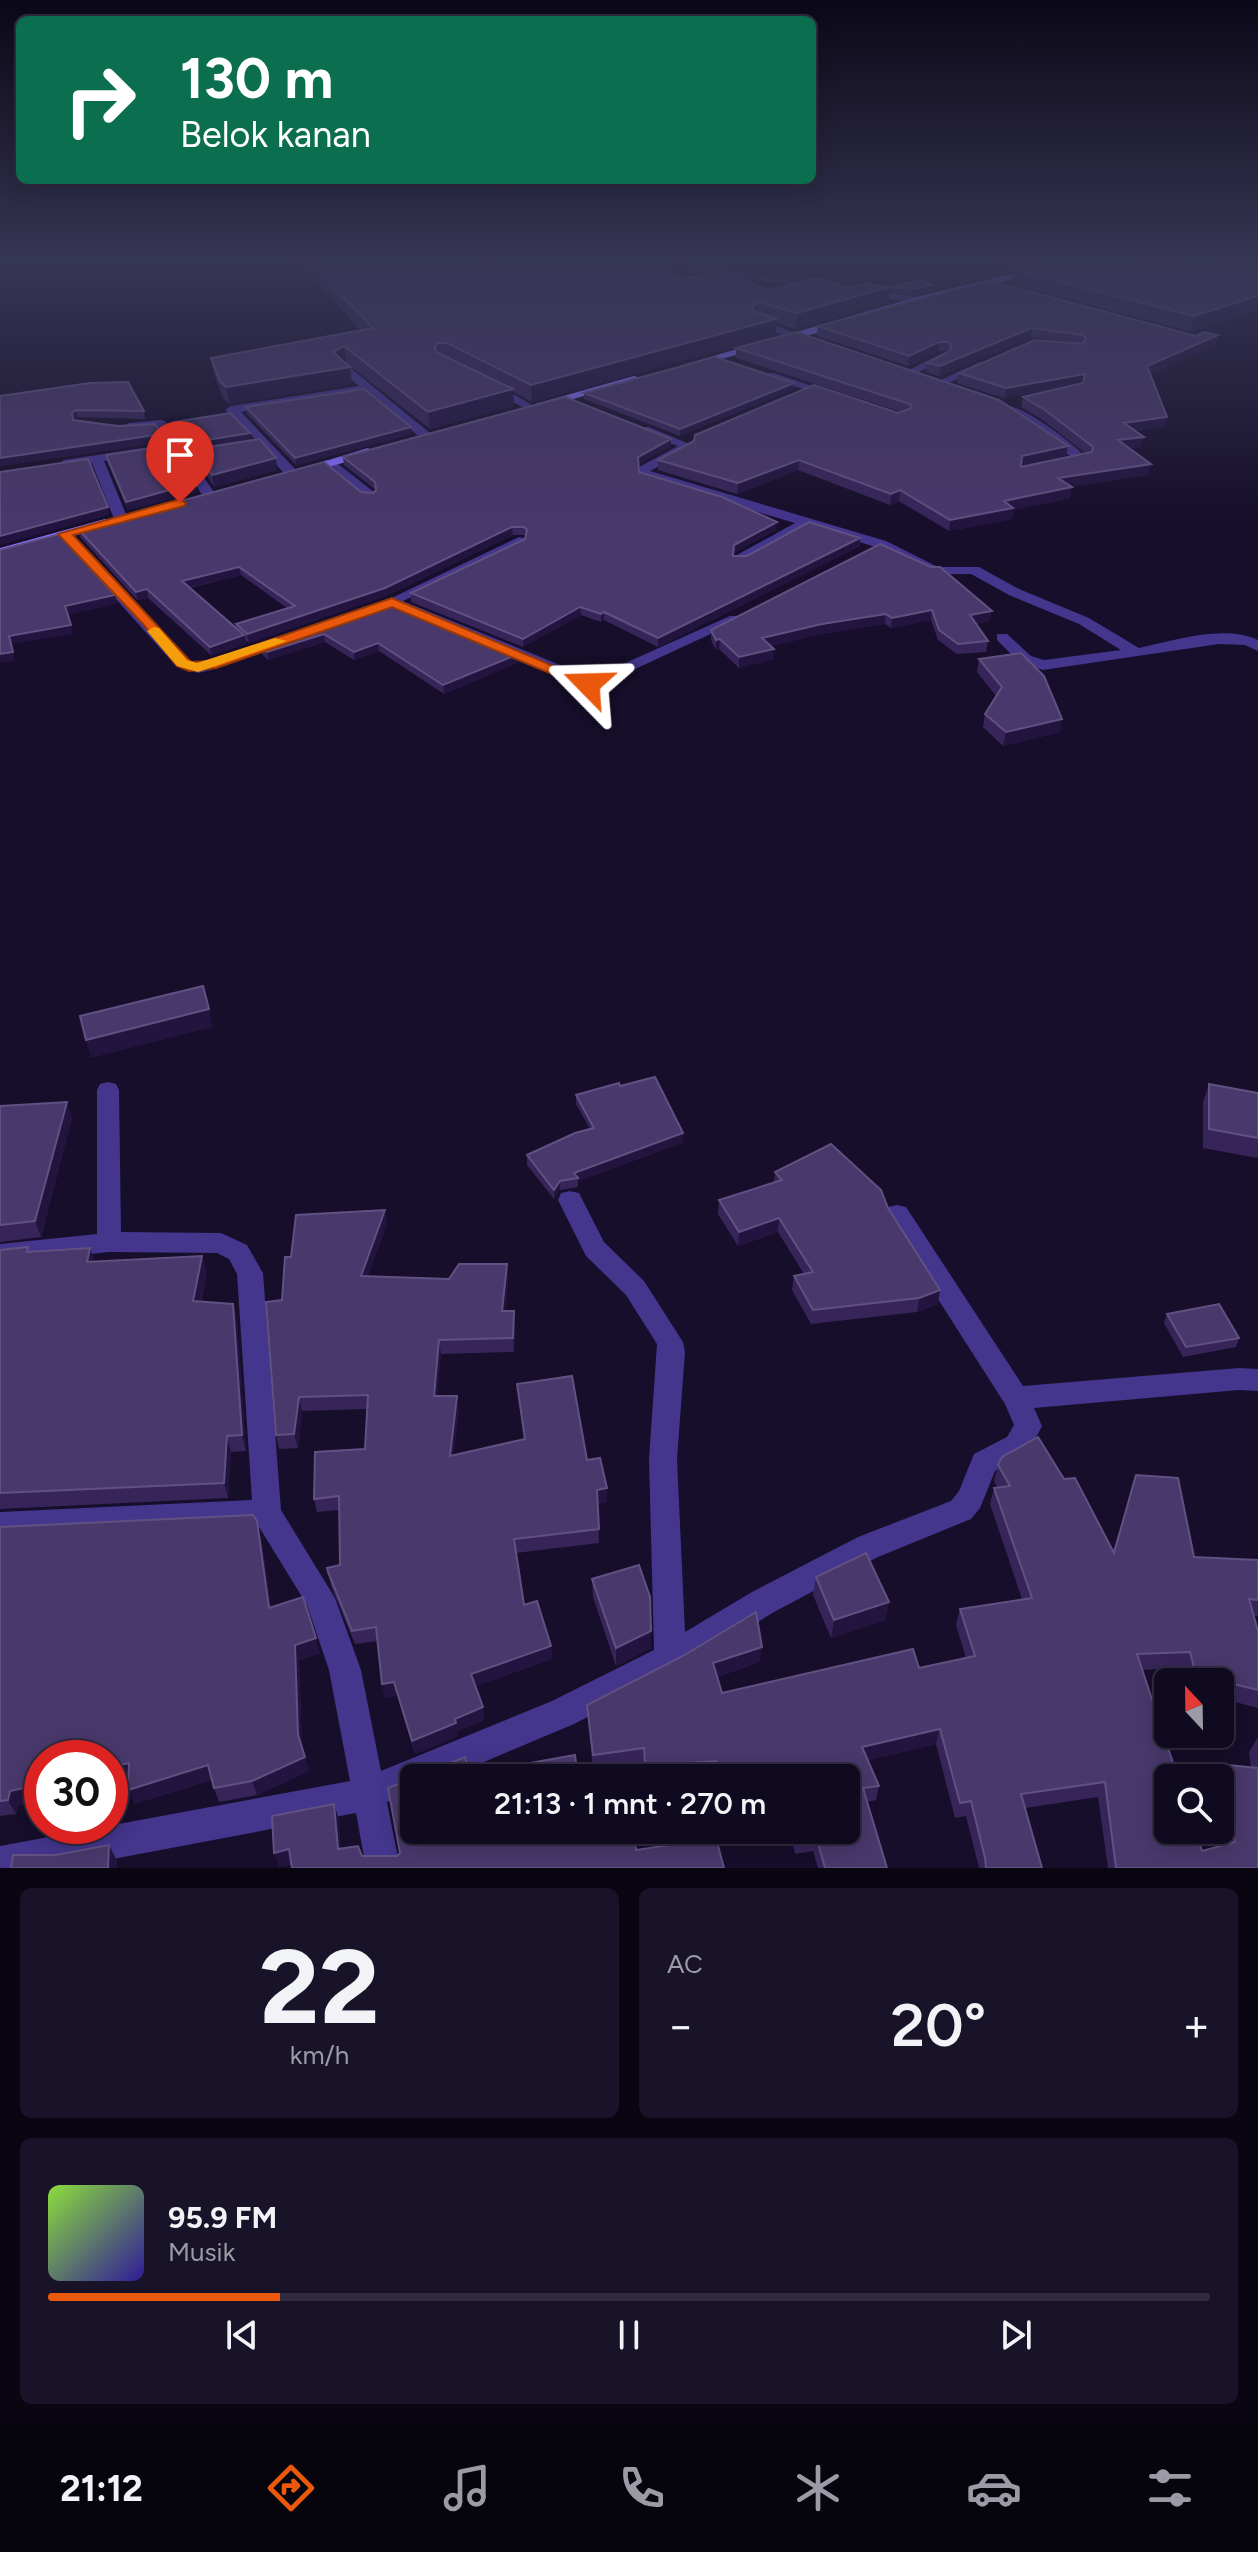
<!DOCTYPE html>
<html lang="id">
<meta charset="utf-8">
<style>
:root{--surface:#100a20;--page:#191329;--text:#f1f3f6;--muted:#9c9aa5;--line:#302b3e;--accent:#ea580c}
body{margin:0;font-family:Figtree,sans-serif;background:var(--page);color:var(--text);height:100vh;display:flex;flex-direction:column;font-size:30px;white-space:nowrap}
*{box-sizing:border-box;margin:0}
p{font-size:26px;color:var(--muted)}
.icon{flex:none;width:44px;height:44px;fill:none;stroke:currentColor;stroke-width:2;stroke-linecap:round;stroke-linejoin:round}
.map{position:relative;height:1868px;overflow:hidden}
.drawer{display:flex;flex-direction:column;gap:20px;padding:20px;background:#090612;flex:1}
.drawer>*{flex:none}
.top-card{position:absolute;left:16px;top:16px;width:800px;height:168px;border-radius:12px;box-shadow:0 4px 20px #0003,0 0 0 2px var(--line);background:#0b6e4f;color:#fff;overflow:hidden}
.needle{width:52px;rotate:338deg}
.fabs{position:absolute;left:1154px;top:1668px;display:grid;gap:16px}
.fabs a{display:grid;place-items:center;width:80px;height:80px;border-radius:12px;background:var(--surface);box-shadow:0 4px 20px #0003,0 0 0 2px var(--line);font-size:40px}
.speed{position:absolute;left:24px;top:1740px;display:flex;gap:16px;font-size:40px;font-weight:700;text-align:center}
.speed>*{display:grid;place-content:center;width:104px;height:104px;border-radius:50%;background:var(--surface);box-shadow:0 4px 20px #0003,0 0 0 2px var(--line);line-height:1}
.speed .limit{border:12px solid #d22;background:#fff;color:#111}
.pin{position:absolute;display:grid;place-items:center;width:68px;height:68px;color:#fff;margin:-82px -34px;border-radius:50% 50% 50% 0;rotate:-45deg;box-shadow:0 0 8px #0007}
.pin .icon{rotate:45deg}
.me{position:absolute;width:88px;margin:-44px;rotate:292deg;stroke-linejoin:round;filter:drop-shadow(0 0 6px #0008)}
.turn{display:flex;align-items:center;gap:28px;height:168px;padding:0 32px;font-size:36px}
.turn .icon{width:104px;height:104px;stroke-width:2.5}
.turn b{display:block;font-size:56px;line-height:68px}
.big{font-size:60px;font-weight:600;line-height:1.1}
.drawer .card{flex:1;display:flex;flex-direction:column;justify-content:center;gap:12px;min-width:0;padding:0 28px;border-radius:12px;background:var(--page)}
.drawer .dial{align-items:center;gap:0}
.dial b{font-size:104px;line-height:1}
.song{display:flex;align-items:center;gap:24px}
.cover{width:96px;height:96px;border-radius:12px;background:linear-gradient(135deg,hsl(90 70% 55%),hsl(250 70% 35%))}
.played{height:8px;border-radius:4px;background:linear-gradient(90deg,var(--accent) 20%,var(--line) 20%)}
.keys{display:flex;justify-content:space-around;direction:ltr}
.heat{display:flex;justify-content:space-between;align-items:center;font-size:44px;direction:ltr}
.drawer .tiles{flex:1;display:grid;gap:20px;grid-template-columns:1fr 1fr}
.card:last-child{grid-column:span 2}
.trip{position:absolute;left:400px;top:1764px;width:460px;height:80px;border-radius:12px;background:var(--surface);box-shadow:0 4px 20px #0003,0 0 0 2px var(--line);font-weight:600;line-height:80px;text-align:center}
.dock{display:flex;height:128px;justify-content:space-around;align-items:center;background:#06040d;color:var(--muted)}
.dock .icon{width:56px;height:56px}
.dock .on{color:var(--accent)}
.dock b{font-size:36px;color:var(--text)}
.map>svg:first-child{display:block}
.lines{fill:none;stroke-linecap:round;stroke-linejoin:round}
.lane{fill:#44358d;fill-rule:evenodd}
.street{fill:#44358d;fill-rule:evenodd}
.secondary{fill:#856eff;fill-rule:evenodd}
.wall{fill:#372559;fill-rule:evenodd}
.shaded-wall{fill:#22143f}
.building{fill:#49386b;stroke:#615182;stroke-width:2}
.route{fill:#ea580c;stroke:#983908;stroke-width:2}
.slow{fill:#f59e0b}
</style>
<div class="map">
<svg width="1258" height="1868" viewBox="0 0 1258 1868">
<rect width="100%" height="100%" fill="#160e2a"/>
<g class="lines">
<path class="lane" d="M651,262H669L823,286L819,289Z
M865,290L917,297L922,300L917,303L862,295Z"/>
<path class="street" d="M760,320L820,342L821,344L812,346L756,325L755,323Z
M943,353L947,354V358L913,375L903,373Z
M980,362L990,364L944,385L934,383Z
M340,366H348L430,433V439H422L366,392L241,412L296,470L297,473L291,477L286,476L242,424L225,410L231,406L359,386L340,370Z
M766,373H774L841,396L831,398L766,377Z
M487,384H495L536,407L526,409L487,388Z
M1002,405C1022,403 1075,445 1089,460L1071,468H1063V462L1074,459L1033,428L1002,409Z
M161,420L165,421L216,495L214,498H204L174,450L104,461L128,519L121,523L114,519L92,463L64,468L58,464L64,460L169,444L158,428L129,431L123,427L129,423Z
M641,427H649L694,446L650,471L886,541L938,567H979L1019,589L1089,618L1139,648C1174,641 1223,624 1258,640V651L1245,645L1219,644L1043,670L1019,662L997,640V634H1007L1031,656L1044,660L1121,650L1079,624L1009,595L971,574H931L876,547L808,527L745,562H735V556L795,523L640,477L639,467L678,446L641,433Z
M325,460H333L374,492V498H364L325,466Z
M65,530L70,531L188,660L199,663L206,661L285,634L293,639L211,670L198,673L176,666L60,537L58,534Z
M519,537L524,538V544L403,601L592,678L730,616H740L743,619L592,689L391,607L384,609L377,605Z
M108,1082L116,1084L119,1090L121,1232L221,1233L247,1245L263,1273L281,1510L335,1598L361,1670L381,1771L552,1701L654,1650L649,1459L657,1344L626,1295L586,1256L558,1200L561,1193L570,1191L579,1193L604,1242L644,1281L683,1342L685,1352L677,1459L685,1632L752,1592L858,1537L951,1501L959,1491L974,1454L1007,1437L1014,1425L1005,1404L888,1221L885,1214L888,1207L897,1205L906,1207L1023,1386L1239,1368L1258,1369V1391L1239,1390L1034,1408L1042,1426L1027,1455L995,1471L980,1508L971,1519L878,1557L774,1612L681,1669L574,1724L446,1778H414V1791L387,1802L400,1868H366L356,1813L65,1868H0V1846L350,1781L329,1670L307,1605L259,1527L0,1540V1512L252,1500L237,1274L229,1259L217,1253L109,1252L0,1264V1244L97,1234V1090L100,1084Z"/>
<path class="secondary" d="M1060,262H1075L696,366L686,364L913,298Z
M634,376L638,377V381L541,408L535,404Z
M368,448L374,452L372,455L302,474L296,470Z
M105,519L112,523L110,526L0,556V548Z"/>
</g>
<path class="wall" d="M300,262H477L482,266H484L480,262H654L679,279L767,290L890,287L888,302L796,329L776,323V335L532,402L513,392L514,406L430,429L346,363L350,367L352,384L229,404L223,398L214,374L211,358L361,331L333,300Z
M1001,262H1258V310L1191,332L1011,284L1014,270L1015,269L1000,264Z
M991,281L1196,336L1218,335L1215,345L1150,374L1165,427L1136,431L1144,437L1141,447L1130,448L1149,475L1071,486L1070,498L1013,510L1012,519L949,531L899,501L890,505L798,470L737,494L658,470V460L901,412L736,358V348L796,332L1066,456L1021,467L1086,454L1043,420L1021,407L1023,397L1075,385L1004,398L957,383L959,373L1081,344L1031,337L939,376L926,372L927,363L948,352L947,351H938L908,366L817,336L818,326Z
M931,285V291L911,295L891,292L892,287Z
M794,383L793,389L680,436L584,399V393Z
M0,396L144,411L145,419L77,417L74,420L162,434L164,442L0,466Z
M246,407L411,434L296,465L247,414Z
M174,422L250,433L251,440L189,450L175,429Z
M671,446L638,464L639,472L776,530L734,553L733,556H747L860,538V546L658,647L604,620L601,622L581,615L523,647L411,602V593L525,539V536L524,535H513L386,596L249,643L245,640L246,644L211,655L148,598L137,600L80,537L78,529L361,492L373,493L376,490L344,465L343,457ZM241,575L287,608L236,624V628L190,588Z
M195,449L277,470L214,487L197,461Z
M106,455L197,492L128,510L108,463Z
M880,544L990,621L976,624L988,641L986,652L957,654L938,640L931,620L891,628L885,624L821,634L771,646L774,659L739,668L719,649L716,650L711,640V630Z
M390,602L516,655L517,663L444,694L379,651L354,660L325,642L268,660L262,654L260,646Z
M979,659L1062,719L1060,732L1003,746L983,727L985,714L996,696L977,672Z
M1209,1084L1258,1093V1154L1257,1158L1203,1148V1102Z
M620,1086L683,1133L682,1143L578,1181V1187L560,1190L554,1199L527,1165V1155L590,1129L576,1104V1095Z
M0,1104L1,1106L72,1118L41,1237L0,1242Z
M775,1172L888,1208L938,1304L917,1312L811,1324L792,1290L794,1276L804,1274L778,1232L738,1246L718,1214L719,1200L774,1182Z
M387,1224L368,1276L449,1279L507,1264L508,1279L505,1311L515,1325L514,1352L441,1354L437,1396L459,1410L453,1455L524,1440L517,1384L587,1460L607,1488V1502L598,1504L599,1543L516,1553L524,1605L551,1646L552,1659L475,1686L484,1720L458,1731V1736L415,1754L397,1695L385,1698L382,1684L378,1641L355,1644L331,1586L327,1568L340,1565L339,1510L317,1512L314,1499L365,1449L367,1409L302,1411L298,1448L279,1449L276,1435L282,1300L291,1257Z
M90,1248L94,1262L207,1272L201,1302L233,1304L237,1320L246,1451L231,1452L228,1498L0,1509V1250L30,1252Z
M1167,1314L1239,1338L1236,1347L1183,1357L1164,1323Z
M998,1465L1064,1479L1113,1551L1136,1475L1194,1557L1258,1560V1616H1254L1258,1631V1708L1220,1698V1682H1186L1183,1668L1142,1670L1202,1851L1224,1845L1220,1826V1778H1210L1217,1764L1251,1767L1249,1752L1258,1737V1868H1108L1098,1797L1025,1808L1042,1868H979L966,1816L955,1818L936,1744L868,1760L879,1786L876,1800L867,1802L887,1868H818L813,1851L795,1854L790,1830H846V1778H715L714,1776L687,1778H644L643,1763L593,1770L587,1705L760,1662L717,1677L722,1693L919,1668L966,1658L956,1625L960,1609L1022,1599L990,1504L994,1488L997,1487L994,1481Z
M0,1527L261,1536L271,1608L320,1653L299,1660L302,1749L309,1771L257,1795L219,1802L211,1780L134,1804L128,1779L110,1783V1758H42V1800L18,1806L16,1814L0,1816Z
M816,1577L889,1602L885,1620L831,1638L813,1595Z
M592,1579L651,1631V1648L616,1666L593,1597Z"/>
<path class="shaded-wall" d="M1018,262H1049L1017,270Z
M931,285V291L911,295L912,289Z
M890,287L888,302L796,329L797,313Z
M1258,296V310L1191,332L1194,316Z
M759,302L758,317L752,322L753,307Z
M776,319V335L532,402L531,385Z
M1032,328L1031,337L939,376L940,366Z
M1218,335L1215,345L1145,376L1147,366Z
M939,342L938,351L908,366L909,356Z
M344,346L346,363L335,369L333,352Z
M350,367L352,384L229,404L226,387Z
M1085,374L1083,384L1004,398L1006,388Z
M794,383L793,389L680,436V429Z
M513,389L514,406L430,429L428,412Z
M76,410L77,417L74,420L75,428L72,413Z
M1167,417L1165,427L1122,433L1124,423Z
M411,427V434L296,465L295,458Z
M250,433L251,440L189,450L188,443Z
M162,434L164,442L0,466V458Z
M1144,437L1141,447L1116,450L1118,440Z
M671,439V446L638,464V457Z
M1068,446L1066,456L1020,466L1022,456Z
M276,458L277,470L214,487L212,475Z
M799,460L798,470L737,494L738,483Z
M1151,464L1149,475L1056,489L1058,478Z
M195,483L197,492L128,510L126,502Z
M1072,487L1070,498L1013,510L1012,519L949,531L950,520L1004,501Z
M900,490L899,501L890,505L891,494Z
M108,507L109,515L0,545V536Z
M777,522L776,530L734,553V545Z
M512,527L513,535L386,596L249,643L247,634Z
M860,538V546L658,647V638Z
M239,567L241,575L183,589L182,581Z
M147,589L148,598L137,600L136,592Z
M115,595L117,604L67,615L65,606Z
M580,607L581,615L523,647V639Z
M932,610L931,620L891,628L892,618Z
M992,611L990,621L968,625L970,615Z
M604,612V620L601,622V614Z
M886,614L885,624L821,634L762,649V638L822,624Z
M71,625L73,634L11,644L15,661L0,663V654L9,636Z
M324,634L325,642L268,660L267,652Z
M244,635L246,644L211,655L210,647Z
M720,639L719,649L716,650V640Z
M378,643L379,651L354,660V652Z
M774,649V659L739,668V657Z
M516,655L517,663L444,694L443,685Z
M1062,719L1060,732L1003,746L1006,732Z
M209,1009L213,1027L91,1058L86,1040Z
M67,1102L72,1118L41,1237L35,1221Z
M683,1133L682,1143L578,1181V1178L574,1173Z
M560,1181V1190L554,1199V1190Z
M385,1210L387,1224L363,1290L361,1276Z
M779,1218L778,1232L738,1246L739,1232Z
M90,1248L95,1264L87,1262Z
M202,1256L207,1272L197,1317L193,1301Z
M507,1264L508,1279L504,1325L502,1311Z
M940,1290L938,1304L917,1312L919,1298Z
M233,1304L237,1320L246,1451L242,1435Z
M514,1311L515,1325L514,1352L513,1338Z
M439,1340L441,1354L436,1410L434,1396Z
M457,1396L459,1410L451,1470L450,1456Z
M299,1397L302,1411L298,1448L294,1434Z
M227,1436L231,1452L228,1498L224,1483Z
M607,1488V1502L597,1504V1490Z
M257,1521L261,1536L273,1624L269,1608Z
M889,1602L885,1620L831,1638L834,1620Z
M651,1631V1648L616,1666V1648Z
M316,1638L320,1653L299,1660L302,1749L298,1735L295,1645Z
M551,1646L552,1659L473,1687L471,1674Z
M762,1647L760,1662L712,1679L713,1663Z
M394,1682L397,1695L385,1698L382,1684Z
M483,1707L484,1720L458,1731V1736L415,1754L412,1741L455,1719Z
M940,1729L936,1744L859,1762L862,1747Z
M305,1757L309,1771L257,1795L252,1781Z
M129,1763L135,1777L110,1783V1767Z
M780,1764L778,1778H720Z
M208,1765L213,1779L134,1804L128,1790Z
M42,1784V1800L18,1806L16,1814L8,1800L10,1791Z
M334,1804L339,1819L342,1864L338,1849Z
M109,1845L117,1861V1868H108Z
M289,1849L294,1864L279,1867L274,1853Z"/>
<path class="building" d="M311,262H477L482,266L494,264L493,262H654L679,279L727,272L767,290L819,278L848,288L866,284L890,287L797,313L759,302L753,307L754,311L776,319L531,385L447,343H438L435,346L436,352L513,389L428,412L344,346L333,352L350,367L226,387L220,381L211,358L373,328L331,285Z
M1041,262H1147L1193,276L1204,273L1202,269L1178,262H1227L1258,272V296L1194,316L1014,270Z
M919,280L931,285L912,289L892,287Z
M991,281L1196,336L1204,332L1218,335L1147,366L1167,417L1124,423L1144,437L1118,440L1151,464L1058,478L1072,487L1004,501L1013,508L950,520L900,490L891,494L799,460L738,483L658,460L694,441L695,435L814,385L898,413L912,408L910,404L736,348L796,332L999,400L1068,446L1022,456L1021,467L1092,452L1093,447L1045,410L1023,397L1083,383L1085,374L1006,388L959,373L1035,340L1083,344L1086,338L1083,335L1032,328L940,366L927,363L950,351L951,345L948,342H939L909,356L818,326Z
M715,357L794,383L680,429L584,393Z
M128,382L144,411L76,410L72,413L73,420L118,426L155,424L162,434L0,458V396L90,383Z
M364,389L411,427L295,458L246,407Z
M565,397L671,439L638,457L639,472L722,497L777,522L734,545L733,556H747L809,522L860,538L658,638L604,612L601,614L580,607L523,639L411,593L525,539L527,530L524,527H512L385,588L247,634L236,624L295,606L239,567L182,581L244,635L210,647L147,589L136,592L78,529L324,462L361,492L373,493L376,490L375,482L343,457Z
M230,413L250,433L188,443L174,422Z
M260,439L276,458L212,475L195,449Z
M171,445L195,483L126,502L106,455Z
M88,459L108,507L0,536V472Z
M59,534L115,595L65,606L71,625L9,636L13,652L0,654V550Z
M880,544L931,567H940L992,611L970,615L988,641L958,644L939,630L932,610L892,618L886,614L822,624L762,638L774,649L739,657L720,639L716,640L711,630Z
M390,602L516,655L443,685L378,643L354,652L324,634L267,652L260,646Z
M1021,653L1044,676L1062,719L1006,732L985,714L1002,687L979,659Z
M203,986L209,1009L86,1040L80,1016Z
M655,1077L683,1133L574,1173L578,1178L560,1181L554,1190L527,1155L575,1133L594,1128L576,1095L619,1083L620,1086Z
M1209,1084L1258,1093V1138L1209,1129Z
M67,1102L35,1221L0,1225V1106Z
M831,1144L881,1190L888,1208L940,1290L919,1298L813,1310L794,1276L813,1272L779,1218L739,1232L719,1200L782,1180L775,1172Z
M385,1210L361,1276L449,1279L459,1264H507L502,1311H514L513,1338L439,1340L434,1396H457L450,1456L525,1439L517,1384L572,1376L587,1460L600,1458L607,1488L597,1490L599,1529L514,1539L524,1605L537,1601L551,1646L471,1674L483,1707L455,1719L456,1723L412,1741L394,1682L382,1684L376,1627L352,1631L328,1572L327,1568L340,1565L339,1496L314,1499L315,1452L365,1449L368,1395L299,1397L294,1434L276,1435L266,1302L282,1300L285,1257H291L296,1215Z
M28,1247L27,1252L90,1248L87,1262L202,1256L193,1301L233,1304L242,1435L227,1436L224,1483L0,1493V1250Z
M1219,1304L1239,1338L1186,1347L1167,1314Z
M1038,1437L1064,1479L1075,1478L1114,1553L1136,1475L1178,1478L1194,1557L1258,1560V1600L1249,1599L1258,1631V1690L1196,1675L1190,1652L1137,1654L1178,1778H1168V1830H1195L1202,1851L1235,1842L1217,1764L1258,1768V1868H1116L1105,1782L1021,1794L1042,1868H986L985,1858L971,1801L960,1803L940,1729L862,1747L879,1786L863,1788L887,1868H825L816,1836L798,1840L795,1830H846V1778H783L780,1764L718,1778L716,1761L645,1766L644,1748L593,1755L587,1705L683,1656L756,1612L762,1647L713,1663L722,1693L913,1649L919,1668L975,1656L960,1609L1032,1598L994,1488L1010,1486L998,1465L1002,1457Z
M253,1515L257,1521L269,1608L303,1597L316,1638L295,1645L298,1735L305,1757L252,1781L214,1788L208,1765L128,1790L129,1763L110,1767V1758H42V1784L10,1791L8,1800L0,1801V1527Z
M866,1553L889,1602L834,1620L816,1577Z
M639,1565L650,1597L651,1631L616,1648L592,1579Z
M575,1755L578,1778H414V1830H634L636,1850L716,1838L724,1868H292L289,1849L274,1853L272,1816L334,1804L338,1849L358,1846L362,1856H397L400,1853L388,1788L412,1778L414,1768L443,1766L465,1757L469,1774Z
M109,1845L108,1868H11L13,1855H56Z"/>
<linearGradient id="sky" x2="0" y2="1"><stop stop-color="#0c0817"/><stop offset="0.5" stop-color="#363655"/><stop offset="1" stop-color="#363655" stop-opacity="0"/></linearGradient>
<rect width="1258" height="523" fill="url(#sky)"/>
<path class="route" d="M180,499L186,503L184,506L73,535L191,662L209,661L392,598L596,684L588,688L583,687L392,607L216,668L189,671L177,666L143,624L58,534Z"/>
<path class="slow" d="M154,627L159,628L187,660L197,663L275,638L287,641L198,672L177,666L147,631Z"/>
</svg>
<div class="fabs">
<a><svg class="needle" viewBox="-14 -14 28 28"><path d="M0-13l5 13h-10z" fill="#e53935"/><path d="M0 13l5-13h-10z" fill="#9c9aa5"/></svg></a>
<a><svg class="icon" aria-label="search" viewBox="0 0 24 24"><circle cx="10" cy="10" r="6"/><path d="M15 15l6 6"/></svg></a>
</div>
<div class="speed"><div class="limit">30</div></div>
<div class="pin" style="left:180px;top:503px;background:#d93025"><svg class="icon" aria-label="arrive" viewBox="0 0 24 24"><path d="M6 21V4h12l-3 4 3 4H6"/></svg></div>
<svg class="me" style="left:588px;top:684px" viewBox="-20 -20 40 40"><path d="M0-17L14 15 0 8-14 15z" fill="#ea580c" stroke="#fff" stroke-width="4"/></svg>
<div class="trip">21:13 · 1 mnt · 270 m</div>
<div class="top-card">
<div class="turn"><svg class="icon" aria-label="right" viewBox="0 0 24 24"><path d="M7 20v-9h11M14 6l5 5-5 5"/></svg><div><b>130 m</b>Belok kanan</div></div>
</div>
</div>
<section class="drawer">
<div class="tiles">
<div class="card dial"><b>22</b><p>km/h</p></div>
<div class="card"><p>AC</p>
<div class="heat"><a>−</a><b class="big">20°</b><a>+</a></div>
</div>
<div class="card">
<div class="song"><i class="cover"></i><div><b>95.9 FM</b><p>Musik</p></div></div>
<div class="played"></div>
<div class="keys"><svg class="icon" aria-label="previous" viewBox="0 0 24 24"><path d="M18 5L8 12l10 7zM5 5v14"/></svg><svg class="icon" aria-label="pause" viewBox="0 0 24 24"><path d="M8 5v14M16 5v14"/></svg><svg class="icon" aria-label="next" viewBox="0 0 24 24"><path d="M6 5l10 7-10 7zM19 5v14"/></svg></div>
</div>
</div>
</section>
<nav class="dock">
<b>21:12</b>
<svg class="icon on" aria-label="directions" viewBox="0 0 24 24"><path d="M12 3l9 9-9 9-9-9zM9 14v-3h6M13 9l2 2-2 2"/></svg>
<svg class="icon" aria-label="music" viewBox="0 0 24 24"><path d="M9 18V5l10-2v13"/><circle cx="6" cy="18" r="3"/><circle cx="16" cy="16" r="3"/></svg>
<svg class="icon" aria-label="phone" viewBox="0 0 24 24"><path d="M5 4h4l2 5-3 2q2 4 5 5l2-3 5 2v4C11 20 4 13 5 4z"/></svg>
<svg class="icon" aria-label="climate" viewBox="0 0 24 24"><path d="M12 3v18M4 7l16 10M4 17L20 7"/></svg>
<svg class="icon" aria-label="car" viewBox="0 0 24 24"><path d="M5 17H2v-5l4-1 3-4h7l3 4 3 1v5h-3M9 17h6M6 11h13"/><circle cx="7" cy="17" r="2"/><circle cx="17" cy="17" r="2"/></svg>
<svg class="icon" aria-label="filters" viewBox="0 0 24 24"><path d="M4 7h16M4 17h16"/><circle cx="9" cy="7" r="2"/><circle cx="15" cy="17" r="2"/></svg>
</nav>
